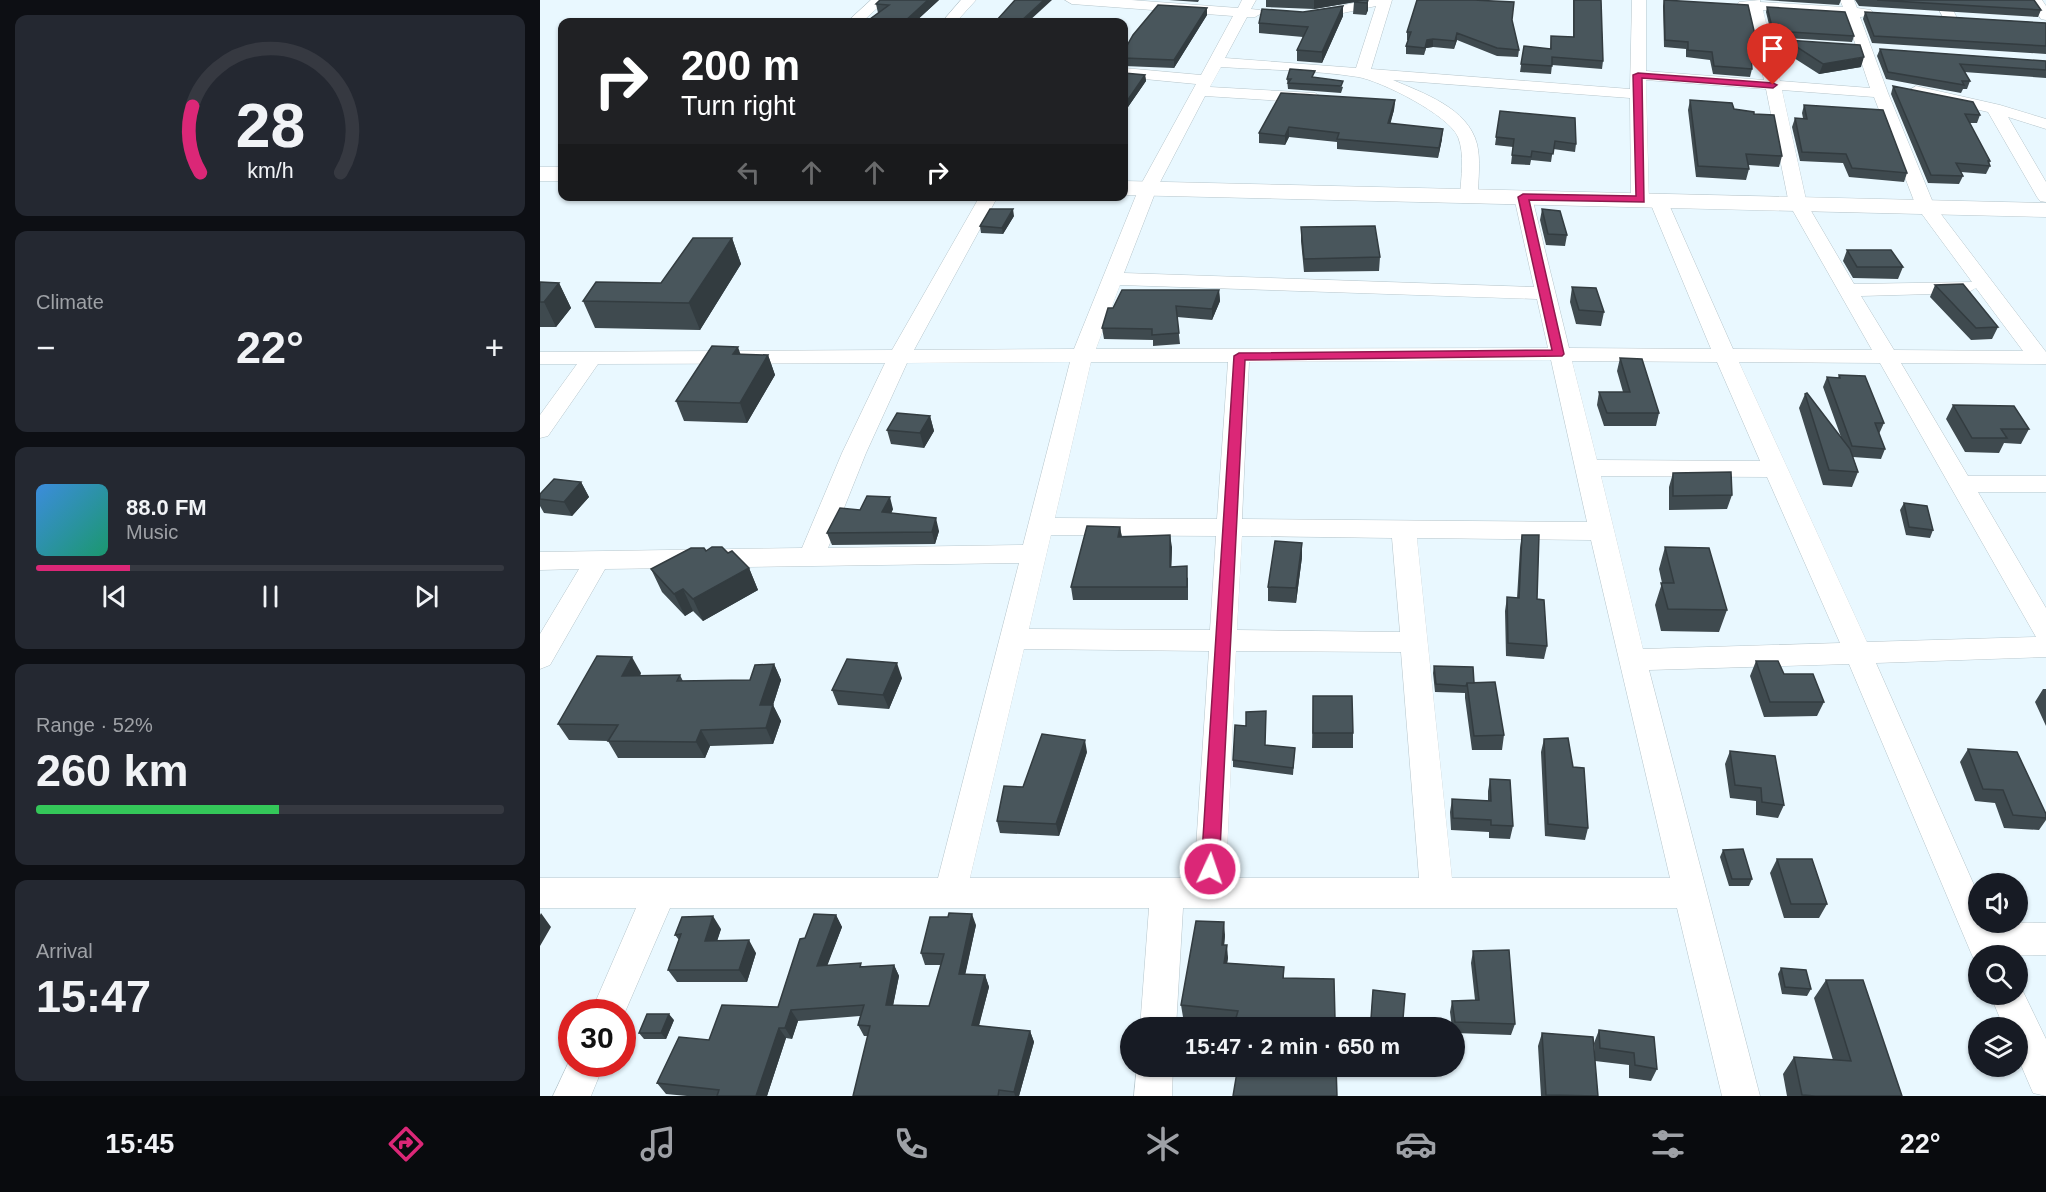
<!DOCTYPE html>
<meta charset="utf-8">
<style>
:root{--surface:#171b24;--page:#242831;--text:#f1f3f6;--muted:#9ea1a6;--line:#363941;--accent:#db2777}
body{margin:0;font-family:Helvetica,sans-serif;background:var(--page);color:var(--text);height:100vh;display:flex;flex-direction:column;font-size:22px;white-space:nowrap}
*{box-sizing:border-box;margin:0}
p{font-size:20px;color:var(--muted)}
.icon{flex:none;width:33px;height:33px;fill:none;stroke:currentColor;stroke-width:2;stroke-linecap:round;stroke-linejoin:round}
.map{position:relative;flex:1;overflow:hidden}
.drawer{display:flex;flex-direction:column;gap:15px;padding:15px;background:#0d0f14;width:540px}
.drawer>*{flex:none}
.top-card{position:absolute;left:18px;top:18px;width:570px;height:183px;border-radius:12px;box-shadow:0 2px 4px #0004;background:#202124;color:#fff;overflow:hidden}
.tools{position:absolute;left:1428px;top:873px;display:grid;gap:12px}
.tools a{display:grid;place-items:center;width:60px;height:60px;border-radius:50%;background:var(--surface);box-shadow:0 2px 4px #0004;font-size:30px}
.speed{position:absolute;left:18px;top:999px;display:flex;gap:12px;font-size:30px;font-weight:700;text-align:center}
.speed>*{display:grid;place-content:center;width:78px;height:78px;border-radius:50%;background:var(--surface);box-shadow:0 2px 4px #0004;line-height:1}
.speed .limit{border:9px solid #d22;background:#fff;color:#111}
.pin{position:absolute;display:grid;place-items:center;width:51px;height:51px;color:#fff;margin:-62px -26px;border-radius:50% 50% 50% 0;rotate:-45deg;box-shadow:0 0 6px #0007}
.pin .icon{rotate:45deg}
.me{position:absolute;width:66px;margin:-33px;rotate:3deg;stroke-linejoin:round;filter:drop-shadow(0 0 4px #0008)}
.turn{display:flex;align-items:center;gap:21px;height:126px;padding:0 24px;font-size:27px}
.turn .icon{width:78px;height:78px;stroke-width:2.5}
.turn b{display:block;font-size:42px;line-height:51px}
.lanes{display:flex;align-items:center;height:57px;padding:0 24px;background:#0003;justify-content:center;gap:30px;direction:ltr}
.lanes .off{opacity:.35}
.big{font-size:45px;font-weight:700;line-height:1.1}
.drawer .tile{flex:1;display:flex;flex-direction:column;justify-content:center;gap:9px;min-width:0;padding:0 21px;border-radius:12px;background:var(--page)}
.drawer .dial{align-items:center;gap:0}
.dial svg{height:156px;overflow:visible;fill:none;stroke:var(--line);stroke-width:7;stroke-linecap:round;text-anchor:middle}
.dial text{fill:var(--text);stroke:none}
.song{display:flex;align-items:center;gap:18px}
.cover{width:72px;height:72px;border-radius:9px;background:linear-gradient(135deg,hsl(210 70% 55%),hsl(160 70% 35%))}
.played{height:6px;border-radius:3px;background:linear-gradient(90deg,var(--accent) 20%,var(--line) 20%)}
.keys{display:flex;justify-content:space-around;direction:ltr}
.heat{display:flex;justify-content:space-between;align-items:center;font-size:33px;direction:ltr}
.charge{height:9px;border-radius:4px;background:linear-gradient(90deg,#34c759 52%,var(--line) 0)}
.trip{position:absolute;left:580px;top:1017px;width:345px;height:60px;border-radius:30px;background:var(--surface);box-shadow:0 2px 4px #0004;font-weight:700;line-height:60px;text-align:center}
.menu{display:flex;height:96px;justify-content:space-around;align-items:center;background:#090b0e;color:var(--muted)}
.menu .icon{width:42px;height:42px}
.menu .on{color:var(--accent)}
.menu b{font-size:27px;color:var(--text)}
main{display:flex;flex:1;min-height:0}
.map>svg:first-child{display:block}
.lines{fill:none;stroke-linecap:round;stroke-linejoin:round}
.minor-casing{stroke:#b6c5cb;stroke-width:1}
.secondary-casing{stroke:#b6c5cb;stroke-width:1}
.minor{fill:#fff;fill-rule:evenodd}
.secondary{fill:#fff;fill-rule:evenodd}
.wall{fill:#3f4a4f}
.shaded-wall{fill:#333c40}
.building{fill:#49565c;stroke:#333c40;stroke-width:1.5}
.route{fill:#db2777;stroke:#8e194d;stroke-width:1.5}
</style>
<main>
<section class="drawer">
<div class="tile dial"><svg viewBox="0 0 100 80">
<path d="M14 69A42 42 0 1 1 86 69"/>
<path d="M14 69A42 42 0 0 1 10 35" stroke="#db2777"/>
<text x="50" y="56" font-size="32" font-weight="700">28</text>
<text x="50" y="72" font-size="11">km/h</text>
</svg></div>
<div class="tile"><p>Climate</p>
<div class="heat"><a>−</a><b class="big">22°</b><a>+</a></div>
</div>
<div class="tile">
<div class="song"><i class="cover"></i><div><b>88.0 FM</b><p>Music</p></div></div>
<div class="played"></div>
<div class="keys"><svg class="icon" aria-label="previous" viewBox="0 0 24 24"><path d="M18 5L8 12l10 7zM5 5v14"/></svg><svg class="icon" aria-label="pause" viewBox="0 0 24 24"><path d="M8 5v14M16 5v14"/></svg><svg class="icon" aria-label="next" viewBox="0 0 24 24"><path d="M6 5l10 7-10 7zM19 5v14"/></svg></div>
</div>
<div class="tile"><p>Range · 52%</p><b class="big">260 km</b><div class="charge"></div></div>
<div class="tile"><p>Arrival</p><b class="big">15:47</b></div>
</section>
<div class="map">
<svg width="1506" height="1096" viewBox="0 0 1506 1096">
<rect width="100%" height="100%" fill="#e9f8ff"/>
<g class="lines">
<g class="minor-casing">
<path id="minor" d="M331,0H346L322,22H307Z
M421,0H436L416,22H402Z
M525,0H591L698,8L702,0H716L711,9L720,10L722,13L715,17H707L685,58L816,68L836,6L770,20L763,16L770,12L828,0H852L831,69L1090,89L1092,0H1106V71L1224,80L1208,9L1199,8L1197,5L1199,2L1220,0V2L1303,7L1300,0H1314L1317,8L1331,10L1333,13L1331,16L1320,17L1348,93L1394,205L1506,352V364L1361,363L1428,476H1506V492H1438L1506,608V657L1336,663L1438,894V922L1506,923V955L1438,956L1437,967L1309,664L1109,670L1220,1096H1182L1137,908H643L636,1028H600L609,908H130L82,1019V1012H51L96,908H0V878H398L479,563L65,569L10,665L0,669V634L39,569L0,570V552L262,548L302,453L345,363L58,364L8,436L0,438V415L37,364H0V352L352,350L440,196H458L374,350L534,349L599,188L656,84L584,77V68L661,75L693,16L532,4ZM1223,10L1306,16L1330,88L1240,81ZM681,67C726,70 773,70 818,77C841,81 909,115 918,137C925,155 921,177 920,196L923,200H935L938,196C938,179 941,161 937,144C928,108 883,93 853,80L1090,98L1091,200L1094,204H1106L1109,200L1171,349L1029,348L992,197L989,193H977L974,197L994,287L584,273L617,188L665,96L775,103L783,98L775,93L670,87ZM1106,80L1226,89L1249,204L1332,350L1193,349L1127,200L1124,196H1112L1109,200ZM1242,90L1334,97L1376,206L1432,282L1314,284L1267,204ZM580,285L997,299L1008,348L556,349ZM1436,288L1483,351L1354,350L1321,296L1427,293ZM1011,360L1047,522L702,519L709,362ZM1032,361L1177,362L1220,461L1057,460ZM530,362L483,545L288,548L326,453L367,363ZM551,362H688L677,519L515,518ZM1199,362L1340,363L1496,637L1327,642ZM1061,476L1227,477L1300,643L1103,649ZM511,535L676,536L670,630L489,629ZM702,536L852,538L860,632L697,630ZM877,538L1051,540L1130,878H912ZM484,649L669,651L654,878H430ZM696,651L861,652L879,878H686Z
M1394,0H1408L1417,18L1415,21H1405Z
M1488,0H1502L1506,6V20L1501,19Z
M1376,86L1460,105L1506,119V129L1468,117L1506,182V202L1500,201L1497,197L1448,112L1370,94L1368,91Z
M1478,981L1506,1039V1096L1493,1093L1478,1058V1028H1464L1450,994H1478Z
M32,1055V1064H64L51,1096H13Z
M597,1066H633L632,1096H594Z"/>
</g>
<g class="secondary-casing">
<path id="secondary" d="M0,167H22V181H0Z
M584,181L1506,203V217L584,195Z"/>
</g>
<use href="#minor" class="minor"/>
<use href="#secondary" class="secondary"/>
</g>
<path class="wall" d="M399,0L375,22H326L338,13L336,4Z
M629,0H659L658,2Z
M726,0H828V10L826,15L813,14L814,2L774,9L726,7Z
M1033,0H1061L1063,61L1062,69L1012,65L1011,74L980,72L984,46L1010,49L1011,36L1033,37Z
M1124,0L1216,39L1214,46H1210L1212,69L1210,77L1173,74L1170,60L1146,57V49L1124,47L1123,6Z
M1224,0H1301L1299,5Z
M1315,0H1494L1501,10L1498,17L1319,6Z
M803,6V16L782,63L757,61V50L763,37L719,33V23L763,12Z
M1227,7L1314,36L1312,42L1232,37L1226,12Z
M667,8V15L634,68L584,66V51Z
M1325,12L1506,23V54L1332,43L1323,19Z
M972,20L979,50L978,57L957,56L917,40L914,49L893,47L886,48L884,55L866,54V46L868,40H867V32Z
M1246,40L1321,67L1279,74L1243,51Z
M1340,49L1506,61V78L1424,72L1430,81L1427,89H1423L1421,93L1346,79L1337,56Z
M584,73L605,75L606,81L588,107H584Z
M775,77V78L803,87L801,93L748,89L747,79Z
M1353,86L1440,115L1437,123H1429L1450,161L1449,164L1450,166L1446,174L1421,172L1423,176L1419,184L1388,183L1351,94Z
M855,100L854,110L850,123L902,139L898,158L797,149V142L749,137L745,145L719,143V133Z
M1150,100L1214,114L1242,156L1239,167L1209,165V169L1206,180L1156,177L1148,110Z
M1264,105L1367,173L1364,182L1309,177L1303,163L1260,161L1252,127L1255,118H1263L1262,113Z
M960,111L1036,144L1035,152L1013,149L1011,162L991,160L990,165L971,164L973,147L955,145Z
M1002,209L1027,235L1025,246L1006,245L1000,220Z
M474,216L463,234L441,233L440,226Z
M761,227L840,257L839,271L764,272L761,241Z
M192,238L201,264L160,330L55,328L43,301L121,283Z
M1307,250L1363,267L1358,279L1313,278L1303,261Z
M0,282L19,283L31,308L16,327H0Z
M1395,285L1458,327L1452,339L1431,340L1390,297Z
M1032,287L1064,312L1061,326L1036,324L1030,302Z
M679,290L680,301L672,320L637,317L640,344L613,346V340L564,339L562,328L573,308Z
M201,355H228L235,375L207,423L144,421L136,401Z
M1080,358L1119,413L1116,426H1064L1057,405L1059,392H1083L1077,371Z
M1299,375L1344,423L1339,434L1345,449L1341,459L1313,457L1318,472L1312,487L1283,485L1259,408L1265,394L1301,437L1283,387L1287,377L1298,378Z
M1413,405L1489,429L1481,444L1464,443L1459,453L1425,452L1406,419Z
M390,416L394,431L384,448L351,444L347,430Z
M1133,473L1192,495L1187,509L1129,510V487Z
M41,482L49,497L32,516L4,513L0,506V494Z
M1364,503L1393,530L1390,538L1366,535L1360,510Z
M353,509L351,513L399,531L395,544L292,545L287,533L320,510Z
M580,527L582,537L632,547L631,567L648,578V600H533L531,587Z
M982,535L1007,646L1004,659L966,656L965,611L967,597L977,598L980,548Z
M1125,547L1187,610L1179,632L1121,631L1115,605L1122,583L1119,569Z
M166,551L188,553L209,568L218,590L163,621L153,611L145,616L122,592L111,569Z
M762,557L756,603L728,601V587Z
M1216,661L1244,674L1284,702L1277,716L1224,717L1210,676Z
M234,664L241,680L233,705L241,721L233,744L170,746L165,758H78L68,741L29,740L18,724L101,673L100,676L140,675L143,681L210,680Z
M894,666L934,683L964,735L962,750H932L925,698V693L895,692L893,673Z
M362,678L349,709L298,705L292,690Z
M1503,689H1506V726L1495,702Z
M773,696L813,733V748H772Z
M1004,739L1033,767L1048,828L1045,840L1005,836L1001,752Z
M726,745L755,748L753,775L693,767V760Z
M1428,749L1506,814V820L1499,830L1464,828L1455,803L1435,801L1420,762Z
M1190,751L1244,805L1238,818L1216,815V801L1190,798L1185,764Z
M547,752L519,836L460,833L457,821L483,787Z
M950,779L973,826L970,839L949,838V832L911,830L910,812L912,799L948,801V791Z
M1183,850L1212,879L1209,886H1189L1180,857Z
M1237,859L1287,904L1279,918H1244L1230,873Z
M296,915L302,927L287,965L323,966L354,965L359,976L353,1005L389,1006L401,965H385L381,953L436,925L425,974L445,975L449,987L439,1026L490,1031L494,1042L479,1096H313L328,1036H324L318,1025L320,1016L258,1021L252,1039L246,1038L227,1096H147L126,1094L117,1083L169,1040L238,1007L265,938Z
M181,929L177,941L216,953L207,982H137L128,970L139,940L135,935Z
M685,935L684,945L688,958L687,963L744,967V978L795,1019V1028H693L695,1023L643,1017L641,1005Z
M933,951L975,1024L971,1035L915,1033V1028H912L910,1012L912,1001L935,1000L931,963Z
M1241,968L1271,989L1267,996L1242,994L1238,974Z
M1286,980L1362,1096H1247L1243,1074L1254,1057L1293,1060L1274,998Z
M833,990L863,1019L862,1028H830Z
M134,1020L126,1039H104L99,1033Z
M1059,1030L1114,1037L1117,1069L1111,1081L1089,1078V1065L1055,1061L1054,1043Z
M1002,1033L1058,1096H1001L998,1046Z"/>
<path class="shaded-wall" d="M388,0H399L375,22H364Z
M504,0H512L488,22H480Z
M774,0H827L774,9Z
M828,0V10L826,15L827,3Z
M803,6V16L782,63V52Z
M667,8V15L634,68V60Z
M917,33V40L914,49L915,41Z
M893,39V47L886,48L884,55L887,40Z
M1324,57L1321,67L1279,74L1283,64Z
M605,75L606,81L588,107L587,101Z
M855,100L854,110L848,133V123Z
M749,127V137L745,145V136Z
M903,129L902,139L898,158L899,148Z
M473,209L474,216L463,234L462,228Z
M192,238L201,264L160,330L149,303Z
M19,283L31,308L16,327L4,302Z
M679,290L680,301L672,320V309Z
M198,347L205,367L193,354Z
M228,355L235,375L207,423L200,403Z
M390,416L394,431L384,448L380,433Z
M41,482L49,497L32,516L24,502Z
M350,497L353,509L346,525L342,512Z
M396,518L399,531L395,544L392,532Z
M580,527L582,539L578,537Z
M630,535L632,547L631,579L630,567Z
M762,543V557L756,603V588Z
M209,568L218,590L163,621L153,599Z
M143,589L153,611L145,616L134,594Z
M92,657L101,673L92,692L82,676Z
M357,663L362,678L349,709L343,695Z
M234,664L241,680L233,705L241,721L233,744L226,728L220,705Z
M161,730L170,746L165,758L156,742Z
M545,740L547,752L519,836L516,824Z
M1,913L11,927L0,946V915Z
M432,914L436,925L423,985L419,974Z
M296,915L302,927L283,977L277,966Z
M173,916L181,929L173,953L165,941Z
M684,922L685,935L683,958L682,945Z
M209,940L216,953L207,982L199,970Z
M687,945L688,958L685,976L684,963Z
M354,965L359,976L351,1016L346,1005Z
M445,975L449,987L436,1036L432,1025Z
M251,1010L258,1021L252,1039L245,1028Z
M129,1014L134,1020L126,1039L121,1033Z
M239,1028L246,1038L227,1096H216Z
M490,1031L494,1042L479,1096H475L474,1092Z"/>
<path class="building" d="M340,0H388L364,22H326L349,5L336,4Z
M475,0H504L480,22L456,21Z
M823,0H828L827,3L814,2Z
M877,0H933L974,2L972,20L979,50L957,48L917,33L915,41L893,39L887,40L885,48L866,46L871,32H867Z
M1034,0H1061L1063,61L1012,57V66L981,64L984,46L1011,49V36L1034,37Z
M1124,0L1208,5L1216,39L1210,38L1212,69L1174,66L1172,52L1148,50V42L1125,40Z
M1337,0H1494L1501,10Z
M618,5L667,8L634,60L584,58V51L593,35Z
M803,6L782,52L757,50L768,27L719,23L722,9L763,12Z
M1227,7L1305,12L1314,36L1233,31Z
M1325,12L1506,23V46L1334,36Z
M1246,40L1320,45L1324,57L1283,64Z
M1340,49L1506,61V70L1420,64L1430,81H1422L1424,85L1348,72Z
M750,69L775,71L772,77L803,81L801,86L748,83L751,79H747Z
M584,73L605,75L587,101H584Z
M1353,86L1433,102L1440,115L1425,114L1450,161H1448L1450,166L1416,163L1423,176L1391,175Z
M741,93L855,100L848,123L903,129L899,148L797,139L799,133L749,127L745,136L719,133Z
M1150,100L1192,103L1194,109L1214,112V114L1234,115L1242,156L1206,154L1209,169L1158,166Z
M1264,105L1343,110L1367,173L1312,168L1306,154L1262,152L1255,118L1267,119Z
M960,111L1035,118L1036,144L1015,141L1013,154L992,151L991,157L972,155L974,139L956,137Z
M450,209H473L462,228L440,226Z
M1002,209L1020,211L1027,235L1008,234Z
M835,226L840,257L764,259L761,227Z
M153,238H192L149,303L43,301L56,282L121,283Z
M1307,250H1351L1363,267H1317Z
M0,282L19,283L4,302H0Z
M1423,284L1458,327L1436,328L1395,285Z
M1032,287L1056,288L1064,312L1039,310Z
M582,290H679L672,309L636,306L639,333L612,335V329L562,328L568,308H573Z
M172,346L198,347L193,354L228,355L200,403L136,401Z
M1080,358L1102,359L1119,413H1067L1059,392H1090Z
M1299,375L1325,376L1344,423H1335L1345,449L1312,446L1287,377L1300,378Z
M1267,393L1310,449L1318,472L1289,470L1265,394Z
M1413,405L1474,406L1489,429H1461L1467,438H1432Z
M357,413L390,416L380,433L347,430Z
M1191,472L1192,495L1133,496V473Z
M14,479L41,482L24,502L0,499V494Z
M327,496L350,497L342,512L396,518L392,532L287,533L300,508L320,510Z
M1364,503L1387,506L1393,530L1369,527Z
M547,526L580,527L578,537L630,535V567L647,566V587H531Z
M982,535H999L997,599L1004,600L1007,646L968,643L967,597L979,598Z
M735,541L762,543L756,588L728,587Z
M172,547H182L188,553L192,551L209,568L153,599L143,589L134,594L111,569L151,548H164L166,551Z
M1125,547L1169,548L1187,610L1128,609L1121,583H1134Z
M57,656L92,657L82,676L140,675L137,681L210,680L215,665L234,664L220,705H233L226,728L161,730L156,742L68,741L78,725L18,724Z
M307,659L357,663L343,695L292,690Z
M1216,661H1238L1244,674H1273L1284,702H1230Z
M894,666L933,667L934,683H927L926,686L896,684Z
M955,682L964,735L934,736L927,683Z
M773,696H812L813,733H773Z
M726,711L725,745L755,748L753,768L693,760L695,725L706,726V712Z
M502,734L545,740L516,824L457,821L464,786L483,787Z
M1028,738L1033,767L1044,768L1048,828L1008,824L1004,739Z
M1428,749L1477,752L1506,814V818L1473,815L1463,790L1443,789Z
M1190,751L1235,756L1244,805L1222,802L1221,788L1195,785Z
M950,779L970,780L973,826L951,825V820L913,818L912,799L951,801Z
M1203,849L1212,879H1192L1183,850Z
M1237,859H1272L1287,904H1251Z
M409,913L432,914L419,974L445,975L432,1025L490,1031L474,1092L459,1090L458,1096H313L330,1026L318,1025L324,1005L251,1010L245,1028H239L216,1096H177L179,1090L117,1083L139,1037L169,1040L182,1005L238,1007L260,939L265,938L274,914L296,915L277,966L321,963L320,967L354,965L346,1005L389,1006L404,954L381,953L390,917H408Z
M173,916L165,941L209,940L199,970H128L141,934L135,935L142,917Z
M656,921L684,922L682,945H687L684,963L744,967L743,978L794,979L795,1019H750L747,1028H693L698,1011L641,1005Z
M969,950L975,1024L915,1022L912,1001L939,1000L933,951Z
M1241,968L1266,970L1271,989L1245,987Z
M1286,980H1323L1362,1096H1275L1262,1095L1254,1057L1311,1061Z
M833,990L865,994L863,1019H831Z
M107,1014H129L121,1033H99Z
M1059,1030L1114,1037L1117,1069L1095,1065L1094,1053L1060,1048Z
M1002,1033L1053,1037L1058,1096L1006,1095Z
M698,1066H796L797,1096H693Z"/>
<path class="route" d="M1098,73L1233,83L1237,85L1233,88L1102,78L1104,202L989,200L1024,354L1022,356L705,360L679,869L676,874L670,877L664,874L661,869L694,356L699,353L1012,350L978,197L983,194L1096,196L1093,75Z"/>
</svg>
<div class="tools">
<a><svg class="icon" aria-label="sound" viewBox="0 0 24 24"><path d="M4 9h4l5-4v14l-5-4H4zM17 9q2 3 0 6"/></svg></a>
<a><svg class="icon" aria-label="search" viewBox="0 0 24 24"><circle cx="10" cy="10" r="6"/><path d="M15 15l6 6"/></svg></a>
<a><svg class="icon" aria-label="layers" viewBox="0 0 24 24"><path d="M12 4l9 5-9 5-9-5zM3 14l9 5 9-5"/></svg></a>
</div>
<div class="speed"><div class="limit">30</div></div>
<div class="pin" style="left:1233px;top:85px;background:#d93025"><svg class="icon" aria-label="arrive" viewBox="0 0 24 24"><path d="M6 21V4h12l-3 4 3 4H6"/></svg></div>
<svg class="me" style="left:670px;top:869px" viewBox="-20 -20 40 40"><circle r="17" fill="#db2777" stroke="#fff" stroke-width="3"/><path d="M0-11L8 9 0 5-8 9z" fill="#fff"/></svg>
<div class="trip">15:47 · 2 min · 650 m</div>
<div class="top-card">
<div class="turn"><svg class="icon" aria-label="right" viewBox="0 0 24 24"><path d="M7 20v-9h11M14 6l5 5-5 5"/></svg><div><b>200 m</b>Turn right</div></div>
<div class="lanes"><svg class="icon off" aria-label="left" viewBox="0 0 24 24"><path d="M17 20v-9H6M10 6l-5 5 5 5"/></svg><svg class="icon off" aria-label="ahead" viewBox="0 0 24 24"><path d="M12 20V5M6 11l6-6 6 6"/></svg><svg class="icon off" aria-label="ahead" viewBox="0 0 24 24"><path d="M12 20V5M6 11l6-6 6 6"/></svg><svg class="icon" aria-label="right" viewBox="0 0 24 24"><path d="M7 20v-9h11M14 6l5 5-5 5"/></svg></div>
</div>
</div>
</main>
<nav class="menu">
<b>15:45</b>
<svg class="icon on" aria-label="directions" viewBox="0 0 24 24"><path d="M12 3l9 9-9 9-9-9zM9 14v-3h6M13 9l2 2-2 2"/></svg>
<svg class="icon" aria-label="music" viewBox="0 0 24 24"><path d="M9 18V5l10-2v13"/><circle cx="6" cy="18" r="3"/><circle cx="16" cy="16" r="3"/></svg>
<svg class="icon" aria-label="phone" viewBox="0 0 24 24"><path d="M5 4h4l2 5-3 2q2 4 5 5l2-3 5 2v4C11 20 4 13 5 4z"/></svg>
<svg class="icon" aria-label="climate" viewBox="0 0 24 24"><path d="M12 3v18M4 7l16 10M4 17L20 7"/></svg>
<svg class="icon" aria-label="car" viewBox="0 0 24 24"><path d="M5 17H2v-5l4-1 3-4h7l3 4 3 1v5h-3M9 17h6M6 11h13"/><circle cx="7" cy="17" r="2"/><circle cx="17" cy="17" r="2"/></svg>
<svg class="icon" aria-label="filters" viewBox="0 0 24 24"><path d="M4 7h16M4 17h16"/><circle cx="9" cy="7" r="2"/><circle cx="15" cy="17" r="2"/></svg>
<b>22°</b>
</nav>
